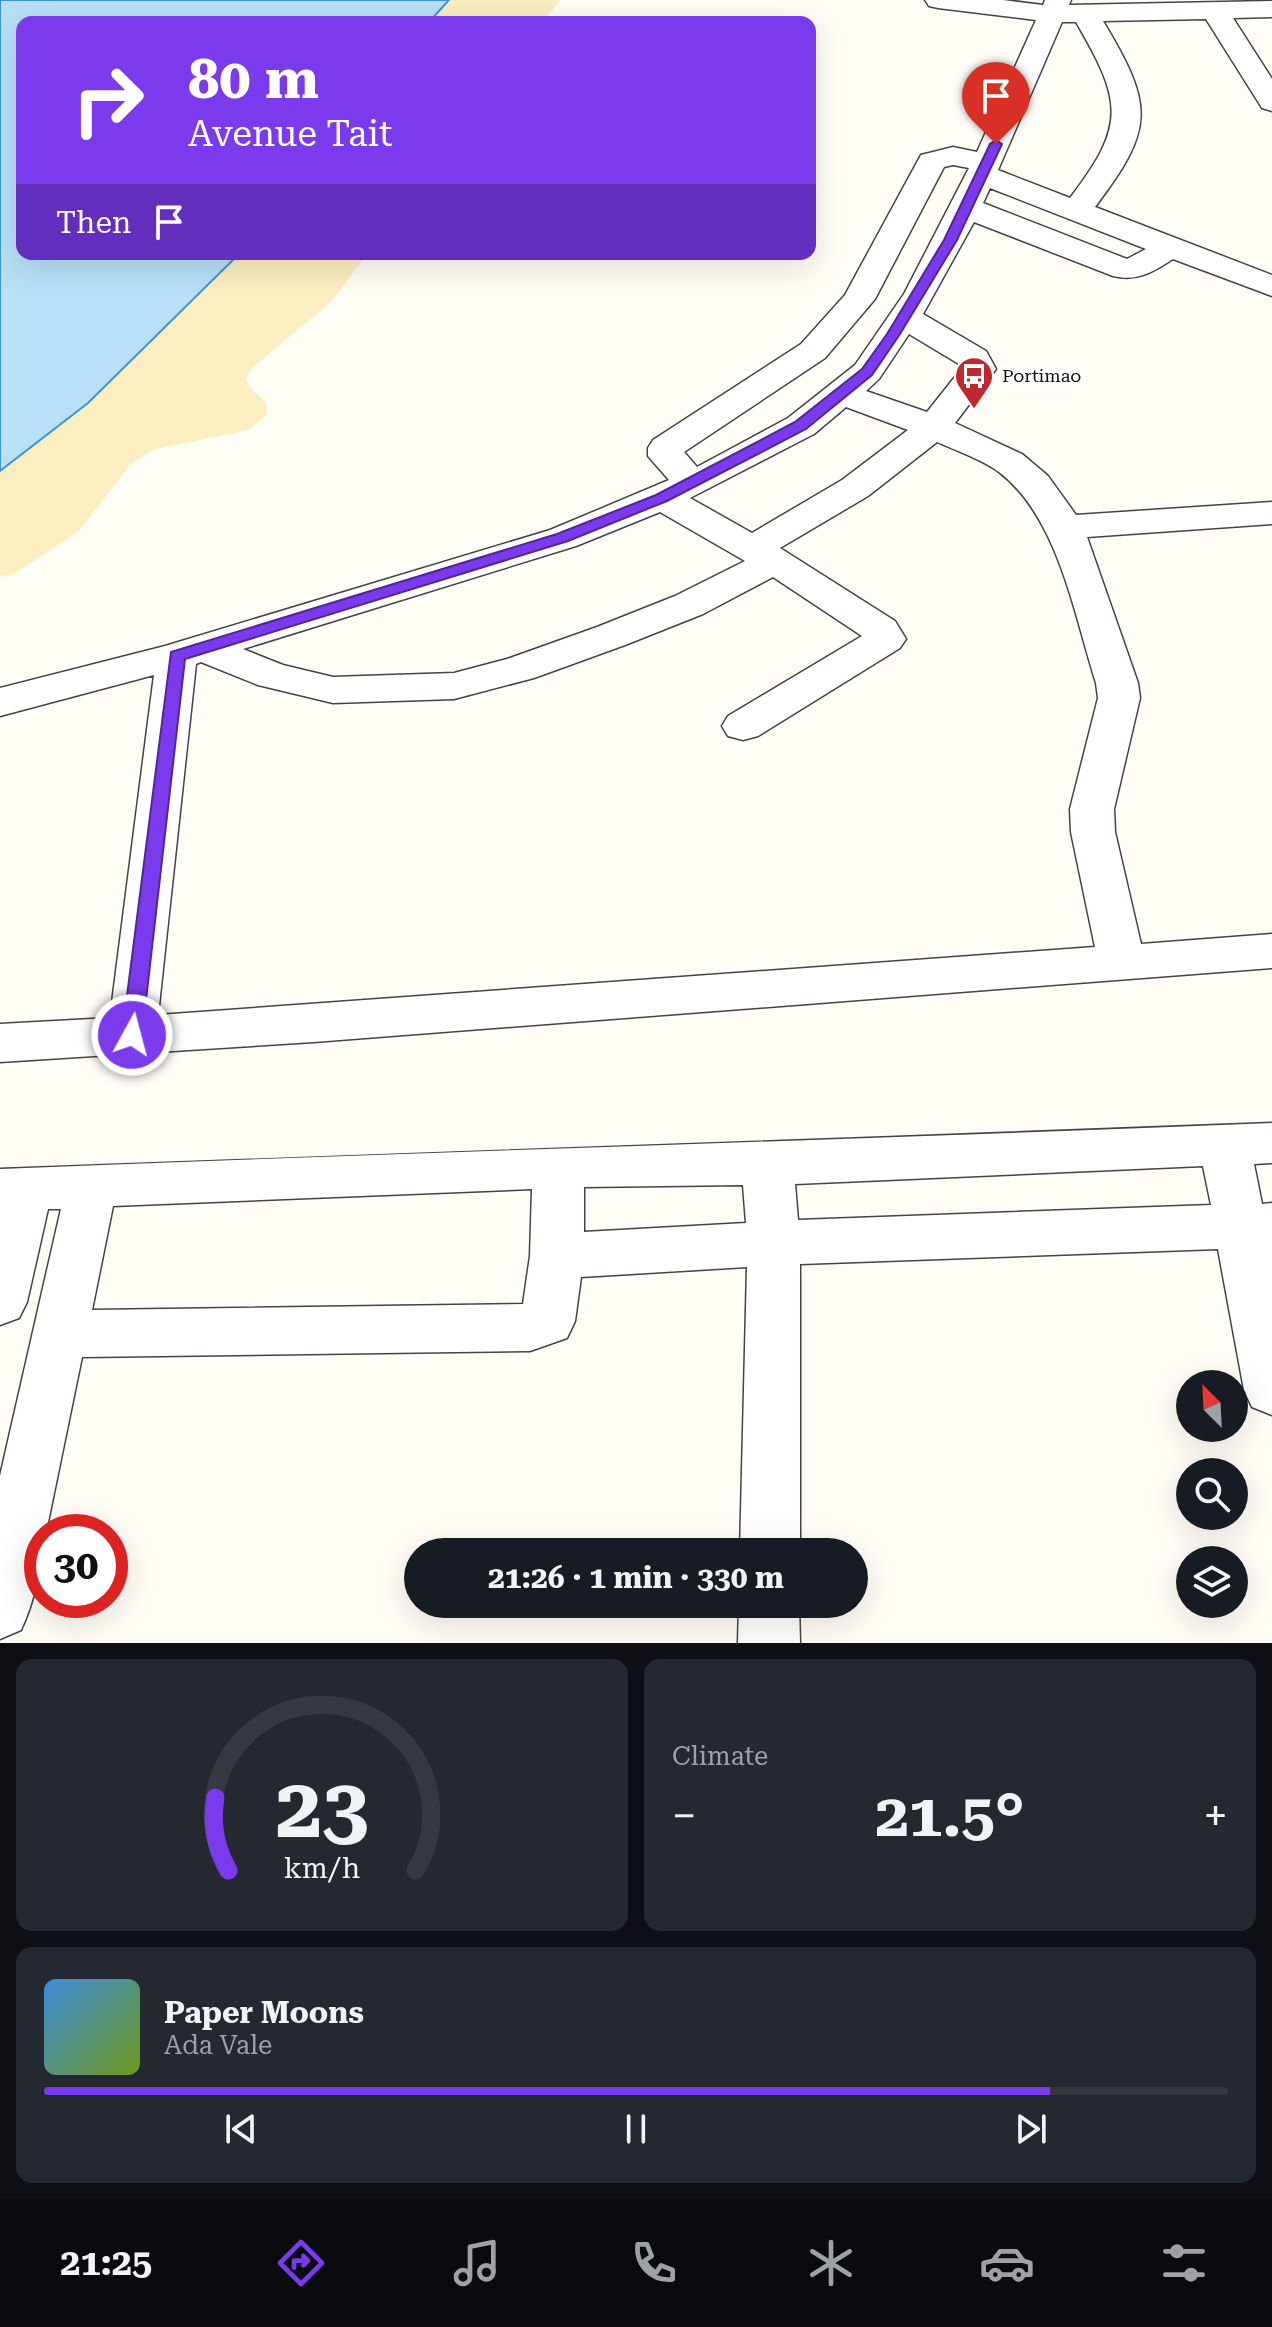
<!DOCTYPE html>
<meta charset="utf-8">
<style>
:root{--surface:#171b24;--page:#242831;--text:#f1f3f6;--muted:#9ea1a6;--line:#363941;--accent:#7c3aed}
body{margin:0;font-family:"Roboto Serif",serif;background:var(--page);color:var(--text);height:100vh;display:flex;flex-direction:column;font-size:30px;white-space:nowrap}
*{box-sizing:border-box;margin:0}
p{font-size:26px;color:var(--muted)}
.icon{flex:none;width:44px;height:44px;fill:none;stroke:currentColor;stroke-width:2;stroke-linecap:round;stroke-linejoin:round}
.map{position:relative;height:1643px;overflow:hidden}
.panel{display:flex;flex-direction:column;gap:16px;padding:16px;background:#0d0f14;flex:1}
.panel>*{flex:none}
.hud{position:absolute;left:16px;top:16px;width:800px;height:244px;border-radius:16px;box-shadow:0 8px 32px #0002;background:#7c3aed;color:#fff;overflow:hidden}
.needle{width:52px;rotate:336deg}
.fabs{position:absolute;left:1176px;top:1370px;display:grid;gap:16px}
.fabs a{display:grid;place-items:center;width:72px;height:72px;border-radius:50%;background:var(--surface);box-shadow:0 8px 32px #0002;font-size:40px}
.speed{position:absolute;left:24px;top:1514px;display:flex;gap:16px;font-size:40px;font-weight:700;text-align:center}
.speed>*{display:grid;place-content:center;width:104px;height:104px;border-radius:50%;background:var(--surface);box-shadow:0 8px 32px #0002;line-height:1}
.speed .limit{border:12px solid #d22;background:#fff;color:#111}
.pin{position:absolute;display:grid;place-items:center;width:68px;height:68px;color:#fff;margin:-82px -34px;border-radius:50% 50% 50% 0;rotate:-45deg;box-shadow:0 0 8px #0007}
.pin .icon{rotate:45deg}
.me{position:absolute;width:88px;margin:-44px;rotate:7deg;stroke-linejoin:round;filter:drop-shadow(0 0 6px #0008)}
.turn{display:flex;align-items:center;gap:28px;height:168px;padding:0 40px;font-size:36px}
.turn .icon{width:104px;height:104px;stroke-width:2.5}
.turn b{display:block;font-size:56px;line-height:68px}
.then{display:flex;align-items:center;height:76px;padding:0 40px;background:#0003;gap:16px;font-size:30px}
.big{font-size:60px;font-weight:700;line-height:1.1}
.panel .card{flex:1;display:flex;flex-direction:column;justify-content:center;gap:12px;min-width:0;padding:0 28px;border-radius:16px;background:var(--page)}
.panel .dial{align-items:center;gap:0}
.dial svg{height:208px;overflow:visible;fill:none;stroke:var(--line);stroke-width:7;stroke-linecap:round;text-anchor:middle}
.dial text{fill:var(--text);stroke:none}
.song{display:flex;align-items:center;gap:24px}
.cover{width:96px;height:96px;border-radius:12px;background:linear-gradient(135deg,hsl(210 70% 55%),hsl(80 70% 35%))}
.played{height:8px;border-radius:4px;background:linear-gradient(90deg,var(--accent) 85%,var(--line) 85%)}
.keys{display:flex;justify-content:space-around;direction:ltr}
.heat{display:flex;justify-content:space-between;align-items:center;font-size:44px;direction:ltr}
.panel .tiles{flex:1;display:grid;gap:16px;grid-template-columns:1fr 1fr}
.card:last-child{grid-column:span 2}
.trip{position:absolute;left:404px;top:1538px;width:464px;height:80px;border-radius:40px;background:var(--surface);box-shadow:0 8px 32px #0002;font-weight:700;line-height:80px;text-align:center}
.tab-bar{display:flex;height:128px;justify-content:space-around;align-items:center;background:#090b0e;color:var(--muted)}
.tab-bar .icon{width:56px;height:56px}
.tab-bar .on{color:var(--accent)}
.tab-bar b{font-size:36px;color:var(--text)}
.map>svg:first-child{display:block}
.sand{fill:#fbeec1}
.water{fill:#b9e0f7;stroke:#3f96cf;stroke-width:2}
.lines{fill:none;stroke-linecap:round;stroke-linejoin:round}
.minor-casing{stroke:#444;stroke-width:3}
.minor{fill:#fff;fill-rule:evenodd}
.route{fill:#7c3aed;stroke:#51269a;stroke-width:2}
.labels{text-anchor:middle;stroke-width:8;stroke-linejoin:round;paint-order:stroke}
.far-poi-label{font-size:18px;fill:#111;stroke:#fff;text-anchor:start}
</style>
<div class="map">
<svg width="1272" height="1643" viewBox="0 0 1272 1643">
<rect width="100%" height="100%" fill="#fffdf5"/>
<path class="sand" d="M449,0H560L543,22H429Z
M239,254H367L332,301L251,369L246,379L250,388L266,402L267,415L248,430L152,450L130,465L78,532L15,573L0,577V471L88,403Z"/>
<path class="water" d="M0,0H449L429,22H22V254H239L88,403L0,471Z"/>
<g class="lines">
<g class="minor-casing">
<path id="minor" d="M925,0H1003L1043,5L1045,0H1071L1069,5L1272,1V17L1233,18L1272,79V111L1262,108L1206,19L1103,21C1154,106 1155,128 1095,207L1272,275V296L1173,259C1153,272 1137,282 1113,276L974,222L923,314L986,351L996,369L955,423L1022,454L1048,476L1076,515L1272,502V524L1087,537L1138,683L1140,698L1114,809L1115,832L1141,944L1272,934V968L314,1042L0,1062V1024L110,1018L154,675L0,716V688L165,646L550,530L669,480L648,456V448L653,440L801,344L845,295L921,155L953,147L977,152L1036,20L938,8L929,6ZM1062,22H1076C1122,101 1127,124 1070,198L998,170ZM953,165L969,168L904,294L855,365L788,418L697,467L684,452L825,358L875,299L944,167ZM990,188L1146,249L1127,259L983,203ZM909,334L959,364L962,368L927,412L866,391L879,379ZM846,407L908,430L842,480L752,533L690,498L814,434ZM937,442C957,451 981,459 999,472C1058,517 1074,614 1096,683L1098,698L1070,809L1071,832L1095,947L158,1015L196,664L201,662L258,685L333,703L454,699L534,678L625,645L703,614L773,577L862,636L728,716L722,726L728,736L743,740L758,736L900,648L906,639L895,621L780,548L868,496ZM660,512L745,561L675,596L597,627L507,659L454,673L333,677L283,665L243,649L576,546Z
M1272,1123V1163L1254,1164L1262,1204L1272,1203V1415L1252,1407L1244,1390L1218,1249L800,1264V1552H740L747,1267L581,1277L575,1321L567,1338L530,1351L82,1357L46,1532H42C42,1565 35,1600 21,1630L0,1639V1476L61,1209H48L27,1302L19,1318L0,1325V1169C423,1152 848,1140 1272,1123ZM1203,1166L1211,1205L798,1220L795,1184ZM743,1185L746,1223L584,1232V1187ZM532,1189L530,1256L523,1304L92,1310L113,1206Z
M739,1604H799L800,1643H738Z"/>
</g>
<use href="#minor" class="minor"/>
</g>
<path class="route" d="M996,140L1002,144L957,240L900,334L872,375L806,429L667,501L568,541L185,659L142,1035L139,1040H125L122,1035L171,652L557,534L656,495L795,422L862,369L887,334L944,240L990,144Z"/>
<defs>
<g id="bus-pin" transform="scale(2)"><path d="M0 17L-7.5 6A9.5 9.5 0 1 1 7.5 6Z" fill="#c4262e" stroke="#fff"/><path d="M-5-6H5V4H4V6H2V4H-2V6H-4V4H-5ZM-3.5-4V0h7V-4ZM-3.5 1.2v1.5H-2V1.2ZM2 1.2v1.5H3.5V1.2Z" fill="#fff"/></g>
</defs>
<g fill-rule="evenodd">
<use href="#bus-pin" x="974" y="376"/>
</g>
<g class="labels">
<g class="far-poi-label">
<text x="1002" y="382">Portimao</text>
</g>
</g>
</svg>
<div class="fabs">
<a><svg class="needle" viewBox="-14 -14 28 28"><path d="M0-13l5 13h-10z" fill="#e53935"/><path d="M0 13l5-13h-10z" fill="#9ea1a6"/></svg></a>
<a><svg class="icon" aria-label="search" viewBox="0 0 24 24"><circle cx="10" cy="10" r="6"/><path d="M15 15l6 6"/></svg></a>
<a><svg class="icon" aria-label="layers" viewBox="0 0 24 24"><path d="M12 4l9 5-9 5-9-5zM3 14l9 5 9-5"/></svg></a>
</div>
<div class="speed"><div class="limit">30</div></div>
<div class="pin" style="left:996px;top:144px;background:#d93025"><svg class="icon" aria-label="arrive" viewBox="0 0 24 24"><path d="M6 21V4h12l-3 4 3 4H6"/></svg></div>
<svg class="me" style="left:132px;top:1035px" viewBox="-20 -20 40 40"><circle r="17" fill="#7c3aed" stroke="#fff" stroke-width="3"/><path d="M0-11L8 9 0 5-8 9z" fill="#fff"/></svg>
<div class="trip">21:26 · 1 min · 330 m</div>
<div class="hud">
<div class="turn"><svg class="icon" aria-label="right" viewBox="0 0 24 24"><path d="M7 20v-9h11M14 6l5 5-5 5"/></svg><div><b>80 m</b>Avenue Tait</div></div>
<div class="then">Then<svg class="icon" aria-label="arrive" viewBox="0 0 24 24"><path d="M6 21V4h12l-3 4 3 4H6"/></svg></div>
</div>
</div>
<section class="panel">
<div class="tiles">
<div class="card dial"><svg viewBox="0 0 100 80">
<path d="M14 69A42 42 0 1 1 86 69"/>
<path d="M14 69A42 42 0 0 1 9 41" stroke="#7c3aed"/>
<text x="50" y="56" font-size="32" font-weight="700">23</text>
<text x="50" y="72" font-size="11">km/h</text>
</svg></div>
<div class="card"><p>Climate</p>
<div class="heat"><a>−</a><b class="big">21.5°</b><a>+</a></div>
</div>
<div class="card">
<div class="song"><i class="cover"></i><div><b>Paper Moons</b><p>Ada Vale</p></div></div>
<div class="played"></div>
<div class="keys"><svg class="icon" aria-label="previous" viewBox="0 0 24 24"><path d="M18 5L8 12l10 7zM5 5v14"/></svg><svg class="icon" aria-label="pause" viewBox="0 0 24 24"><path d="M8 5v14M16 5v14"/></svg><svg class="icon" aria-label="next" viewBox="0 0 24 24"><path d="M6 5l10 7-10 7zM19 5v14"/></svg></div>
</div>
</div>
</section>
<nav class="tab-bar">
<b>21:25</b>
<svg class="icon on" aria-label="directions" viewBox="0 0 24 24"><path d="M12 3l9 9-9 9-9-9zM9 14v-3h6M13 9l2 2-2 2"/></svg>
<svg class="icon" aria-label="music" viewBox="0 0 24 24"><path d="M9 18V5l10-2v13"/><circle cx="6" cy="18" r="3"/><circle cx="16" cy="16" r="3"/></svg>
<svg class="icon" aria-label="phone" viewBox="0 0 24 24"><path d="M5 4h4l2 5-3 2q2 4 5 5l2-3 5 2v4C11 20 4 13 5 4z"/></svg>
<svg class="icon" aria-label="climate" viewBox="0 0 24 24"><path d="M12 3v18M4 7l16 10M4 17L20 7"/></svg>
<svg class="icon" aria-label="car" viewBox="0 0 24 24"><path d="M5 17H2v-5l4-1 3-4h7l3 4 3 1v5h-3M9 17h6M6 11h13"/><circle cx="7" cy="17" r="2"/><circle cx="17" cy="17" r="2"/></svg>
<svg class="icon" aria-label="filters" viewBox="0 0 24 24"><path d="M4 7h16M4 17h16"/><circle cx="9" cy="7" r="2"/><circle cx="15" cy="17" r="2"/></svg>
</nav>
